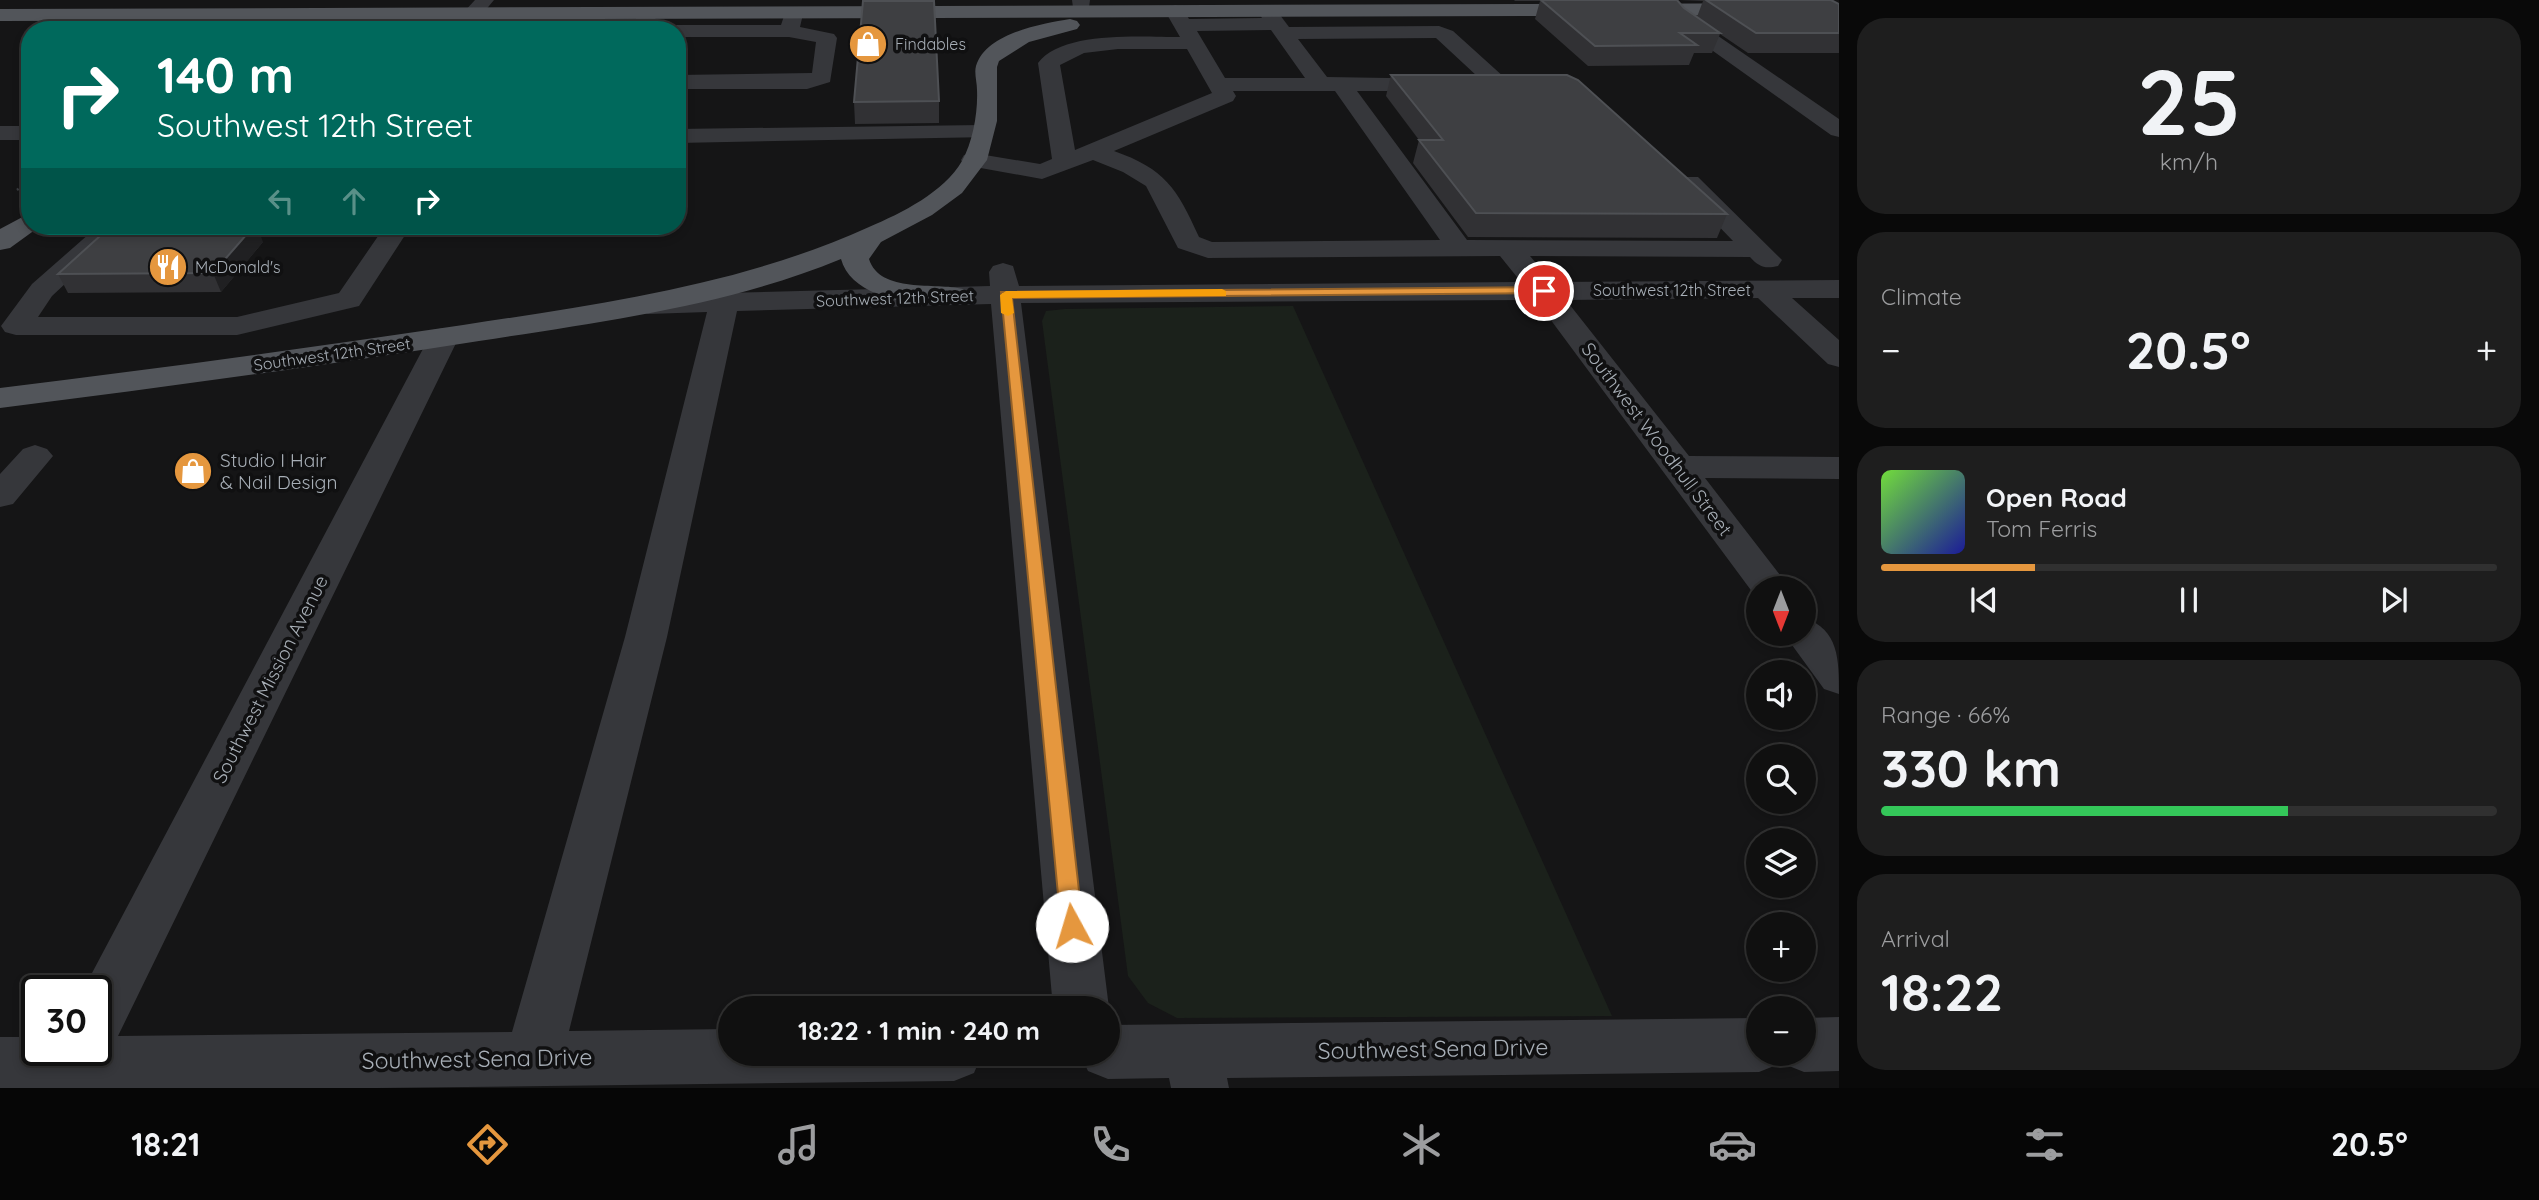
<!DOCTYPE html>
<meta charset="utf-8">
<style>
:root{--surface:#101010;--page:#1e1e1e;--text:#f1f3f6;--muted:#9c9d9f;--line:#303030;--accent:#e5973e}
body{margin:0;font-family:Quicksand,sans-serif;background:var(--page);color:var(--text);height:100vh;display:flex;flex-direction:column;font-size:26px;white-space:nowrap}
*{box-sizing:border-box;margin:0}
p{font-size:23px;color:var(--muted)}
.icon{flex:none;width:38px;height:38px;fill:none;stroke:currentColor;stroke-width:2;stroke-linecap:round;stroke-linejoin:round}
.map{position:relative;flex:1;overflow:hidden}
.sheet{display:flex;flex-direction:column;gap:18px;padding:18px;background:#090909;width:700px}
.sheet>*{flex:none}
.guide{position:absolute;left:21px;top:21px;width:665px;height:214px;border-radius:28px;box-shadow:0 4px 10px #0003,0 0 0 2px var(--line);background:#00695c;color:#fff;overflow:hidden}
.needle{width:46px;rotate:180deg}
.buttons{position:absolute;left:1746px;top:576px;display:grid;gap:14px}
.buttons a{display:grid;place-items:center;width:70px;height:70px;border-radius:50%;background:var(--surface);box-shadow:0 4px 10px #0003,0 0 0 2px var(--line);font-size:35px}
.speed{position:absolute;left:21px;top:975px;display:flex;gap:14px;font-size:35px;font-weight:700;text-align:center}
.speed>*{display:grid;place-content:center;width:91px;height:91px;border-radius:50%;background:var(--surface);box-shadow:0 4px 10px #0003,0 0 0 2px var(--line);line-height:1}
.speed .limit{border:4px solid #111;border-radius:10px;background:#fff;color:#111}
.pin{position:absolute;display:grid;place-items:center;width:60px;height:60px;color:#fff;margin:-30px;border:4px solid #fff;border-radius:50%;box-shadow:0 2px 7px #0007}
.me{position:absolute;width:77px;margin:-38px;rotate:354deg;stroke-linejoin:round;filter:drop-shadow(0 0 5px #0008)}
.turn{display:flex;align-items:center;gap:24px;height:147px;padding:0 21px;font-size:32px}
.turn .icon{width:91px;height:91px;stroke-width:2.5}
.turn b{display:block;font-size:49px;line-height:60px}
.lanes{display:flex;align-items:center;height:66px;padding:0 21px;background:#0003;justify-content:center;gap:35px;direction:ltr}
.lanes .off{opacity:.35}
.big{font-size:52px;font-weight:700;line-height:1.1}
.sheet .widget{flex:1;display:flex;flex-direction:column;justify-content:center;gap:10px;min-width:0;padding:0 24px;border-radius:28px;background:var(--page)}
.sheet .dial{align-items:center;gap:0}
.dial b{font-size:91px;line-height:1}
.song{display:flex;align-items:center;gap:21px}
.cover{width:84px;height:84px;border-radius:10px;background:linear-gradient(135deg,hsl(100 70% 55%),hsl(240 70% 35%))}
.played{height:7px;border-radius:4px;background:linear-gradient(90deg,var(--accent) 25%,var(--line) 25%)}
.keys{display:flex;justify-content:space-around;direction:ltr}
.heat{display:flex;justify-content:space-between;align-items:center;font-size:38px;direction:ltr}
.charge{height:10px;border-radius:5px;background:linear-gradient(90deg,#34c759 66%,var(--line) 0)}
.trip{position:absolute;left:718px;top:996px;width:402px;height:70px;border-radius:35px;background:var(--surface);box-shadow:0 4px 10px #0003,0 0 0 2px var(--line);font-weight:700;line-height:70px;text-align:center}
.tabs{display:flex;height:112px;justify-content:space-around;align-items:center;background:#060606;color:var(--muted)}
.tabs .icon{width:49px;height:49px}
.tabs .on{color:var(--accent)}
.tabs b{font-size:32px;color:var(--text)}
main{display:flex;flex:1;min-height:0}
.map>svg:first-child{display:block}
.green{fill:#1b211b}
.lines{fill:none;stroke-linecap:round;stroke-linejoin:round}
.path{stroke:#3c3e42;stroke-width:2.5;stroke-dasharray:2 2.5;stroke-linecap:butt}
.minor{fill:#36373b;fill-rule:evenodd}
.major{fill:#52555a;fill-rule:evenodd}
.wall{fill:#313134}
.shaded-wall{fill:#202022}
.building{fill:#3e3f42;stroke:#4e5054;stroke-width:2}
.route{fill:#e5973e;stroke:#956228;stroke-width:2}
.slow{fill:#f59e0b}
.labels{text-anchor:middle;stroke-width:7;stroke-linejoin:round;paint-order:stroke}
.far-poi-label{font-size:16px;fill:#a7aeb6;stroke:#101011;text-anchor:start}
.far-street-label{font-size:16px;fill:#a7aeb6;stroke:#101011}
.street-label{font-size:19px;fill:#a7aeb6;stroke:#101011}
.poi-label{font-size:19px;fill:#a7aeb6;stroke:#101011;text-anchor:start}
.near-street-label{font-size:23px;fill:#a7aeb6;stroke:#101011}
</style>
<main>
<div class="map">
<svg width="1839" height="1088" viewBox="0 0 1839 1088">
<rect width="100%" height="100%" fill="#151516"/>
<path class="green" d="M1293,306L1612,1016L1177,1018L1148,1003L1128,976L1042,321L1046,311L1065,309Z"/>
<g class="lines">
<path class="path" d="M17,190L30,180"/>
<path class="minor" d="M475,0H494L479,18H465L462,14Z
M1072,0H1090L1088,15H1074Z
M1657,0H1676L1692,18L1839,119V137L1831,135L1678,26Z
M1175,5L1182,7L1189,19L1262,18L1257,11L1267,5L1274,7L1289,27L1439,26L1453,31L1505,78L1547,80L1550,85L1539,92L1491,89L1436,38L1298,39L1327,77L1449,79L1452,84L1441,91H1357L1467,240L1733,241L1676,182L1680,177H1698L1782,260L1778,266C1765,269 1759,267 1750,257L1530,256L1552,282L1839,280V298H1792L1839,340V367L1828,364L1758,298L1566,300L1689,456L1839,457V479L1705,478L1790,588H1759V598L1756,597L1536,300L1021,303L1109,1008H1053L991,304L737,311L667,637L569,1031L730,1029V1054H982L974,1073L954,1081L378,1088H0V1037H37V1050H96V990H83L433,330L444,328L455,330L459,337L118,1036L512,1032L625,637L707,312L648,314L637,311L633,305L637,299L724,293L990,286L989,272L993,266L1003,263L1013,266L1019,286L1521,282L1500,256L1208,258L1178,248L1146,186L1123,172L1093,160L1042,179L964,165L961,160L964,155L973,153L1040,164L1052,159L1038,63C1062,30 1144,37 1180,37L1165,11ZM1271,30L1305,78H1225L1197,31ZM1118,49H1187L1212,93L1075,150L1060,65L1084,53ZM1233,91H1335L1440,240L1212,242L1199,237C1177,188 1165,169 1114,151L1233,101L1236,96Z
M793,8L803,14L800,27L834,34L837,38L830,82L807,89H677V75L812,73L816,42L789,37H677V30H668L677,25H781L786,10Z
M647,9L657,15L650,30H630L640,11Z
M982,125L990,127L994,132L990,137L677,143V129Z
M0,126H30V140H0Z
M98,226H127L52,296L38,317H237L339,293L385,226H411L359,306L237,335H16L5,332L1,326L32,284Z
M35,445L47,449L53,456L13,504L0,507V474L23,449Z
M1804,618C1839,629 1839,660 1839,694L1824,689L1784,634H1804Z
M1839,1017V1071L1804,1072L1784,1064L1782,1058L1779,1064L1759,1072L1227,1078L1229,1088H1171L1169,1078L1108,1079L1088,1071L1080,1054H1108V1025L1759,1018V1054H1804V1018Z"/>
<path class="major" d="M1839,3V15L0,21V9Z
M1070,19L1077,21L1080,25L1077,29L1029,42L999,61L997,67V121L987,160L962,193L932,215L881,242L869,259C880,294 936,282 963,289L968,295L963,301C927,310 852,301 841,259C727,306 600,322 479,341C320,366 160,388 0,408V388C155,369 309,348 463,325C601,304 741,285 869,227C902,213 944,192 962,161C973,141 978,112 977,90C977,82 974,73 976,66C986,33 1041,24 1070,19Z
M30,213V226L39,227L10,248L0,250V229Z"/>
</g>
<path class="wall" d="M865,0H933L939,101V123L855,124L854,102Z
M1514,0H1677L1684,8L1697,17L1703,1L1679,0H1831L1839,4V53H1748L1720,34L1712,53H1694L1689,65L1588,66L1535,19L1540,1H1515Z
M1391,75L1727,214L1717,238L1468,237L1413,163L1419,140L1386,96Z
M263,242L221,292L68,293L58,274Z"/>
<path class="shaded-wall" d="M254,226H257L263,242L221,292L213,273Z"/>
<path class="building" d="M1541,0H1677L1684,8L1720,33H1680L1697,45L1595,46Z
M1706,0H1831L1839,4V33H1756Z
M863,1H934L939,101L854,102Z
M1391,75H1567L1578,80L1727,214L1476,213L1419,140H1443Z
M111,226H254L213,273L58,274Z"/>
<path class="route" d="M1544,287L1548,288V293L1012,298L1083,926L1080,932L1072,935L1064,932L1061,926L1001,292Z"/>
<path class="slow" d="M1222,289L1226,291V296L1012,298L1014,313L1008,316L1001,313L1000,295L1006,291Z"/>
<defs>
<g id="shop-disc" transform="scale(2.0125)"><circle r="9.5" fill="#e5973e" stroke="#101011"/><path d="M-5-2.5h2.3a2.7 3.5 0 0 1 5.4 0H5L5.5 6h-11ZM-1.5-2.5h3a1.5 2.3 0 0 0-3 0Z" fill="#fff"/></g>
<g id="restaurant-disc" transform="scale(2.0125)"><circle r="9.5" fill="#e5973e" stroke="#101011"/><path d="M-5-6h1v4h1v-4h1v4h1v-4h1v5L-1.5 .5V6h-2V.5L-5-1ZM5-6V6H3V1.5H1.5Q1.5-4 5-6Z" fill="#fff"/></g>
</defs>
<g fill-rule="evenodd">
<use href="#shop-disc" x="868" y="44"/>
<use href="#restaurant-disc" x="168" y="267"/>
<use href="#shop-disc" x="193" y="471"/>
</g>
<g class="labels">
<g class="far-poi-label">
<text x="895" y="50">Findables</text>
<text x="195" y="273">McDonald's</text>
</g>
<g class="far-street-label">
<text x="1672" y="296">Southwest 12th Street</text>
<text transform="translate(895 298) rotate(-2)" y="6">Southwest 12th Street</text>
<text transform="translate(332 354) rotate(-8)" y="6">Southwest 12th Street</text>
</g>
<g class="street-label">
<text transform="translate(1657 439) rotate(53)" y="7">Southwest Woodhull Street</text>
<text transform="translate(270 679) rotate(-63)" y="7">Southwest Mission Avenue</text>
</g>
<g class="poi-label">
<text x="220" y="467">Studio I Hair<tspan x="220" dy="22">&amp; Nail Design</tspan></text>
</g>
<g class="near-street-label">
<text transform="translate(1433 1049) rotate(-1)" y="8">Southwest Sena Drive</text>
<text transform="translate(477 1059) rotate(-1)" y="8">Southwest Sena Drive</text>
</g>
</g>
</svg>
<div class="buttons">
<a><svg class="needle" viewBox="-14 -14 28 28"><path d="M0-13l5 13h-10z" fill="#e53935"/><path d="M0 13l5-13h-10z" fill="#9c9d9f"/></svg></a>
<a><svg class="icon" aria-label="sound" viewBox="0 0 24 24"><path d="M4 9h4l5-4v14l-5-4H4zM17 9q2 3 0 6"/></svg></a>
<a><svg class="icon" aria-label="search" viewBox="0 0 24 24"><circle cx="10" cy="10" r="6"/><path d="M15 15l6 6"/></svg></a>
<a><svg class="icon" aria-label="layers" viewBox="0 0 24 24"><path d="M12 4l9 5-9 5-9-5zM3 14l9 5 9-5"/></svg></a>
<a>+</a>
<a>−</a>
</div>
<div class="speed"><div class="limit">30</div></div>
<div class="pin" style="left:1544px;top:291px;background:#d93025"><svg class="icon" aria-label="arrive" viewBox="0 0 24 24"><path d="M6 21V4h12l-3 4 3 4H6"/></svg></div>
<svg class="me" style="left:1072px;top:926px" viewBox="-20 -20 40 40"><circle r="19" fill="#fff"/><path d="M0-13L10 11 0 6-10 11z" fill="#e5973e"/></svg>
<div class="trip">18:22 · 1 min · 240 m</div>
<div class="guide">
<div class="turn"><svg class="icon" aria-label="right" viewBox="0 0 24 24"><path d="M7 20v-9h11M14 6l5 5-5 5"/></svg><div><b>140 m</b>Southwest 12th Street</div></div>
<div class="lanes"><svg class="icon off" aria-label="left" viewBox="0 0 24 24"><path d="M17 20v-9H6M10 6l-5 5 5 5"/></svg><svg class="icon off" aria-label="ahead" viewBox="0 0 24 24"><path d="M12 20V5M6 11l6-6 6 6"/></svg><svg class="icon" aria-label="right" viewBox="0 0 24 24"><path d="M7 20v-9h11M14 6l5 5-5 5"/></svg></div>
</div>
</div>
<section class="sheet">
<div class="widget dial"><b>25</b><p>km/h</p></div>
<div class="widget"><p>Climate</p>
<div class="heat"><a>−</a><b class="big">20.5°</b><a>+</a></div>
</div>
<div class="widget">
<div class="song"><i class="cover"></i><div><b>Open Road</b><p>Tom Ferris</p></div></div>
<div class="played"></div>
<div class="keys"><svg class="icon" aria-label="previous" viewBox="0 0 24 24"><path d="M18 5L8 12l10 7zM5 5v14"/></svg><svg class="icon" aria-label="pause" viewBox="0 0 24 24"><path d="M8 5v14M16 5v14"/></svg><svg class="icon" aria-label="next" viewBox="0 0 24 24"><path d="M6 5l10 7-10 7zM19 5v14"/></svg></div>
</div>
<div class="widget"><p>Range · 66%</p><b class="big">330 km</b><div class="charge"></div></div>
<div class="widget"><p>Arrival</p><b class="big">18:22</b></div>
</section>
</main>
<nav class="tabs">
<b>18:21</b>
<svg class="icon on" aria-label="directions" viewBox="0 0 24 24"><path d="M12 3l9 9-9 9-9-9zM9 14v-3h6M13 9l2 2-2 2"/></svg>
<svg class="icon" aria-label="music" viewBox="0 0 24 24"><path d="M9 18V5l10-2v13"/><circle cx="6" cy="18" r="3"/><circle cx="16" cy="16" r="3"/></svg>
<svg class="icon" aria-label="phone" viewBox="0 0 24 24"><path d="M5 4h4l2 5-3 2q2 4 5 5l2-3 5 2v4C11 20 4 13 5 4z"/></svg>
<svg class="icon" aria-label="climate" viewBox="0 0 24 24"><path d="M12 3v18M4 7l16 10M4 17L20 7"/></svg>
<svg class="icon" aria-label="car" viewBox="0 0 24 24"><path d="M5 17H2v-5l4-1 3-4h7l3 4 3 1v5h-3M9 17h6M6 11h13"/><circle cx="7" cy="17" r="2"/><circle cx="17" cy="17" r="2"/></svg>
<svg class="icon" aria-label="filters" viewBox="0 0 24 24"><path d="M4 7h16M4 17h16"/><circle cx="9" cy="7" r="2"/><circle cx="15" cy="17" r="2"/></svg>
<b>20.5°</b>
</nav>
